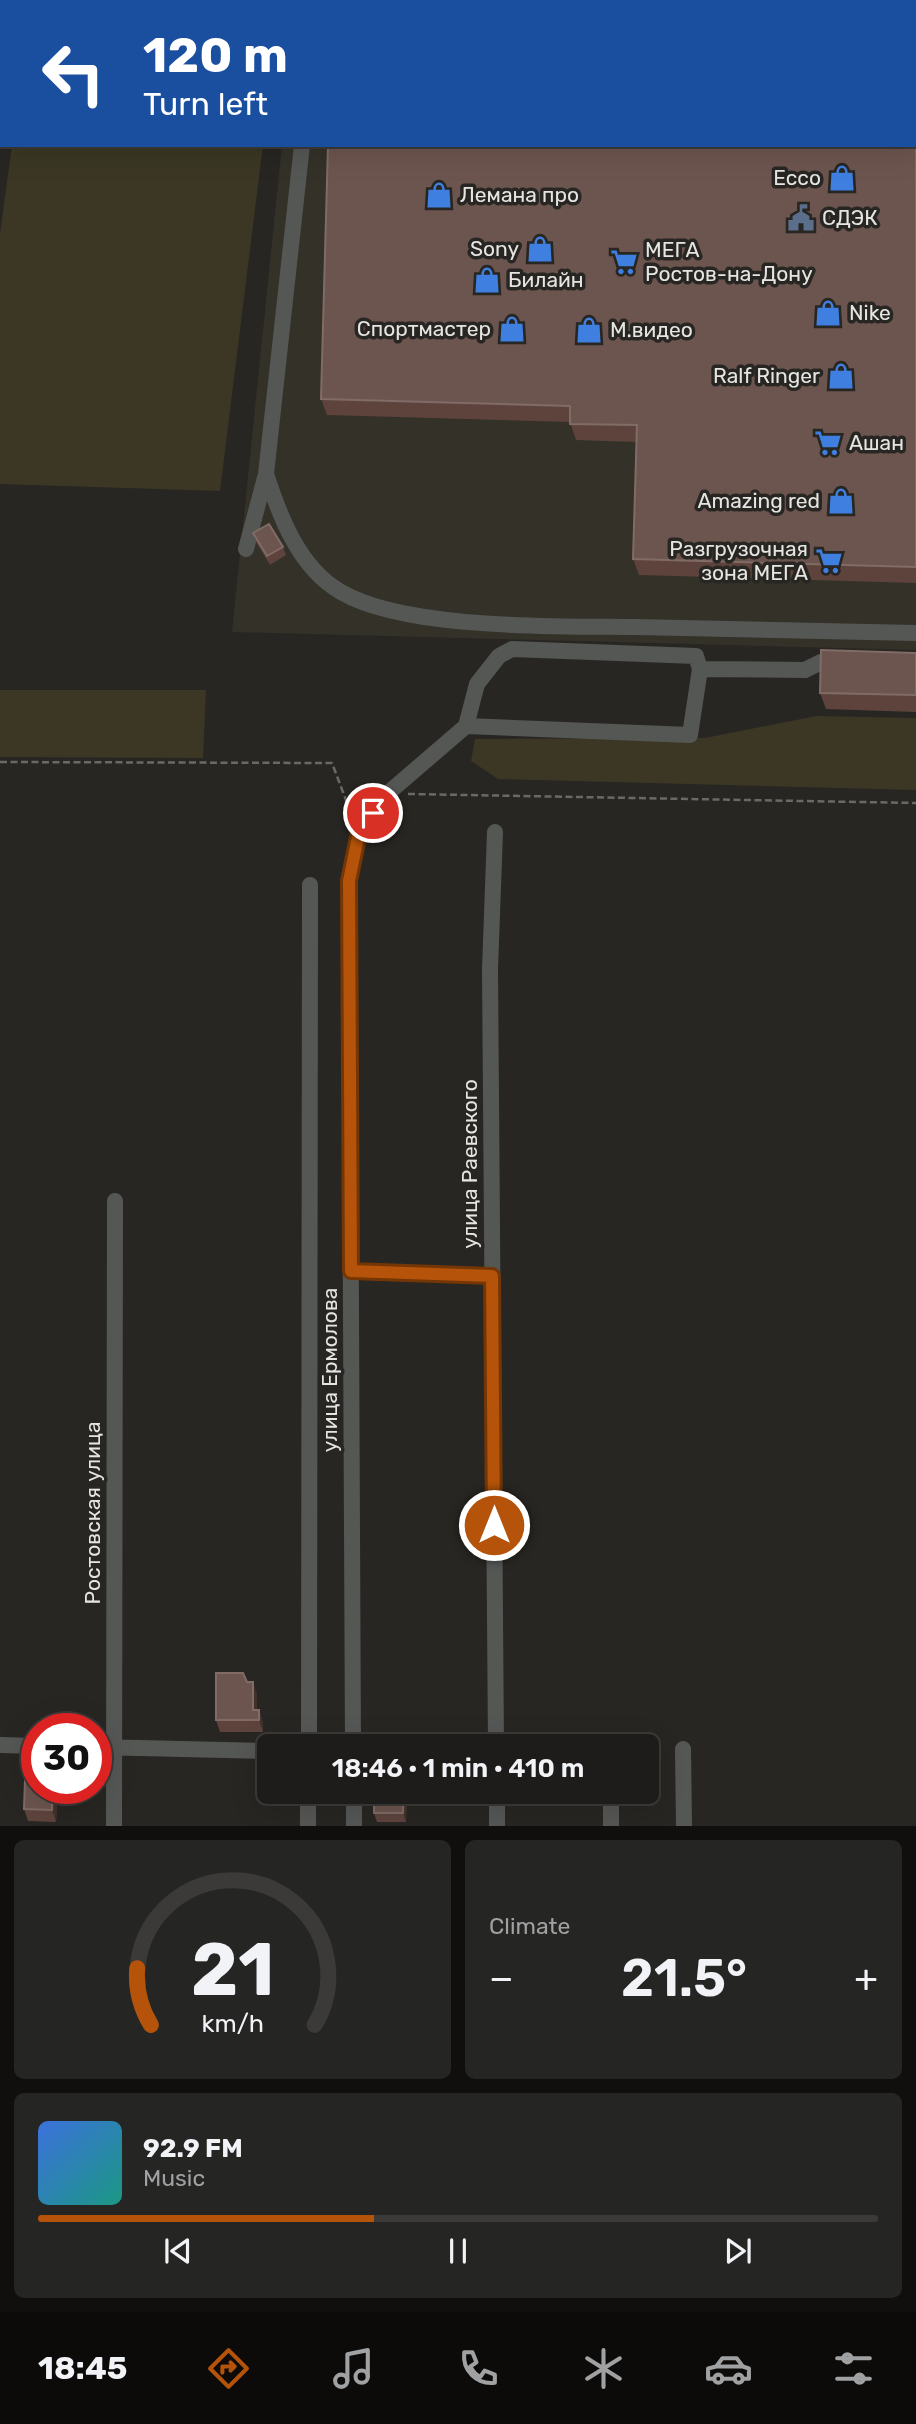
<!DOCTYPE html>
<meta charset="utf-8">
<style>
:root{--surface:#1d1c1a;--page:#252523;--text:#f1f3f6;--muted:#a0a1a2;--line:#3b3a39;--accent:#b45309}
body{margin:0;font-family:Rubik,sans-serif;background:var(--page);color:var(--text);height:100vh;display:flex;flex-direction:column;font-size:26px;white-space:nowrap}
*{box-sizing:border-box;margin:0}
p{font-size:23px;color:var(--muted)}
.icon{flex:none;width:38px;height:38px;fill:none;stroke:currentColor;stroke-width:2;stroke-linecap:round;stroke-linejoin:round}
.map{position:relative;height:1826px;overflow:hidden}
.details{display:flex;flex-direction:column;gap:14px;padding:14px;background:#100f0e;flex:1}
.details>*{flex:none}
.guide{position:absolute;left:0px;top:0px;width:917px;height:147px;box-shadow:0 7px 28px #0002,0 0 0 2px var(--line);background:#1a4fa0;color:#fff;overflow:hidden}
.speed{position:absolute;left:21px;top:1713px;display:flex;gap:14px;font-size:35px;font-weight:700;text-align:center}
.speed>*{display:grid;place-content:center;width:91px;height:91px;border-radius:50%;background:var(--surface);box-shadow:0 7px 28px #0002,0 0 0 2px var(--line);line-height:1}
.speed .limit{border:10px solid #d22;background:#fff;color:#111}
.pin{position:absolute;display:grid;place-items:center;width:60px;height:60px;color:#fff;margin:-30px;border:4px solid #fff;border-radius:50%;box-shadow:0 2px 7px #0007}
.me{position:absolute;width:77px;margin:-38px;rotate:0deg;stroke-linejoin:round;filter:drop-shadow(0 0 5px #0008)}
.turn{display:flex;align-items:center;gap:24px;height:147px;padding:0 28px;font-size:32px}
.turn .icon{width:91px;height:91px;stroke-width:2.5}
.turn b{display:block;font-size:49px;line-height:60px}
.big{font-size:52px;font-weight:600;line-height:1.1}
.details .card{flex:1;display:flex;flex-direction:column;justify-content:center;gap:10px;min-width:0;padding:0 24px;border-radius:10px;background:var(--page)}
.details .dial{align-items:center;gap:0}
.dial svg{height:182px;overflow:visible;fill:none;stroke:var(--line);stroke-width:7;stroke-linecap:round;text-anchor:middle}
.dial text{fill:var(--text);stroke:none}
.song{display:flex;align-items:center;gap:21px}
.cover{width:84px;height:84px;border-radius:10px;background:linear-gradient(135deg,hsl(220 70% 55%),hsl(170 70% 35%))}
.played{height:7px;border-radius:4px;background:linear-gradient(90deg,var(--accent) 40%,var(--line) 40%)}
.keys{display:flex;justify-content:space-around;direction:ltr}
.heat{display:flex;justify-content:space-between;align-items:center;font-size:38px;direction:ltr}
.details .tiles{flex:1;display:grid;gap:14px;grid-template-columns:1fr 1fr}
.card:last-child{grid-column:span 2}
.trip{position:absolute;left:257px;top:1734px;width:402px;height:70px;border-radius:10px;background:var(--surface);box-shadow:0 7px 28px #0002,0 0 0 2px var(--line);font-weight:600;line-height:70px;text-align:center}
.menu{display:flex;height:112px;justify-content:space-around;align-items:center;background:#0c0b0a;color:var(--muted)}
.menu .icon{width:49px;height:49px}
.menu .on{color:var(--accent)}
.menu b{font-size:32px;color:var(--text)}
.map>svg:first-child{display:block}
.built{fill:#333128}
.green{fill:#3b3724}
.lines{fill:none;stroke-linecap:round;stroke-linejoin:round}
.path{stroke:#6a6965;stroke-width:2.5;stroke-dasharray:7 3.5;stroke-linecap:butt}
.minor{stroke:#555755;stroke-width:16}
.wall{fill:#5e433d}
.shaded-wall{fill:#42302b}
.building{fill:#6d554f;stroke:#806b66;stroke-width:2}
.route-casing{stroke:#753606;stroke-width:18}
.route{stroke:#b45309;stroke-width:12}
.labels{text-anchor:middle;stroke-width:7;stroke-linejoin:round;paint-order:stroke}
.poi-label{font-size:21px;fill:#e6e5e2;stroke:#272622;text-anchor:start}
.street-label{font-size:21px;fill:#e6e5e2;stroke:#272622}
</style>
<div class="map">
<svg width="916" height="1826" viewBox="0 0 916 1826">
<rect width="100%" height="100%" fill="#272622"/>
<path class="built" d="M297,0H916V650L232,632L282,145H915V2Z"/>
<path class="green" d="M31,0H282L30,2Z
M12,145H263L220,491L0,484V234Z
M0,690H206L203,758L0,757Z
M816,716L916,718V790L498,779L471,761L475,739L705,738Z"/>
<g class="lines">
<path class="path" d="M0,762L332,763L352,816
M408,794L916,803"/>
<path class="minor" d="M317,2V0
M266,474C280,517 299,568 341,592C406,630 559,626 635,627C728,629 822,631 916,633
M246,549L266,474L302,145
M466,726L690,735L700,669
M495,832L490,969L496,1746
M351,1271L492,1276
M0,1745L37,1746
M309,1746L310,885
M353,1746L349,881L359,832L387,794L466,726L477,684L499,656L512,649L696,656L700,669L805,670L821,662L841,660
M96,1747L270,1751
M683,1749L684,1826
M354,1792V1826
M497,1792V1826
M611,1792V1826
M114,1826L115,1201
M308,1826V1792"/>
</g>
<path class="wall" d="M916,0V583L639,575L633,559L636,442L576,440L570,422L327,415L321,399Z
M253,533L283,547L286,555L270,565L256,542Z
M916,653V712L826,709L820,693Z
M247,1682L257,1694V1710H259L263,1723V1732H220L216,1720Z
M37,1788H58L56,1822L28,1821L24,1809Z
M407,1792L406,1822H377L374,1813Z"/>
<path class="shaded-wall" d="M253,1682L257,1694V1720L253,1710Z
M259,1710L263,1723V1732L259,1720Z
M53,1788H58L56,1822L52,1810Z
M404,1792H407L406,1822L403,1813Z"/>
<path class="building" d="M332,0H916V567L633,559L637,425L570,424V406L321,399L328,145H915V2H332Z
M269,524L283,547L267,556L253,533Z
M821,650L916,653V695L820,693Z
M216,1673H243L247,1682H253V1710H259V1720H216Z
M37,1772V1788H53L52,1810L24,1809L25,1780L36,1781Z
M374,1792H404L403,1813H374Z"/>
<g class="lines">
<g class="route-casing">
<path id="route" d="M373,813L359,832L349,881L351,1271L492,1276L494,1525"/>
</g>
<use href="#route" class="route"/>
</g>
<defs>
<g id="shop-bare" transform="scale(2.1)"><path d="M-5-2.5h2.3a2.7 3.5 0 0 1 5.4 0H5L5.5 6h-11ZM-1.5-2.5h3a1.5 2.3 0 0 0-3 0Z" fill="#3f7fe0" stroke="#272622" stroke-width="2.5" paint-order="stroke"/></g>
<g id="civic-bare" transform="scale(2.1)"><path d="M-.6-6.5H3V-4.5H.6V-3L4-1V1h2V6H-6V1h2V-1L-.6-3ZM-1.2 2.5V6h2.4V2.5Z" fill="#5c6f8a" stroke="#272622" stroke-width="2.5" paint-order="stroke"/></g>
<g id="supermarket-bare" transform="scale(2.1)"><path d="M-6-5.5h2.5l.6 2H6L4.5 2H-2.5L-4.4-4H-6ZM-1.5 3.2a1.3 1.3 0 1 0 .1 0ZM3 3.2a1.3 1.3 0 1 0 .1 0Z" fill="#3f7fe0" stroke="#272622" stroke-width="2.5" paint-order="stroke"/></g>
</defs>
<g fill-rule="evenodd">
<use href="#shop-bare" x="842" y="178"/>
<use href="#shop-bare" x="439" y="195"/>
<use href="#civic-bare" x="801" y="218"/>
<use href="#shop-bare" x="540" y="249"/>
<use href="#supermarket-bare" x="624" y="262"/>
<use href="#shop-bare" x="487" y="280"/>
<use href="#shop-bare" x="828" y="313"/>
<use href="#shop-bare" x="512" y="329"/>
<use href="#shop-bare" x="589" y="330"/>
<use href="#shop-bare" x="841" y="376"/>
<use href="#supermarket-bare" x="828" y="443"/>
<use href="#shop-bare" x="841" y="501"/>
<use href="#supermarket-bare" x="829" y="561"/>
</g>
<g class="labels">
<g class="poi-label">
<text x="821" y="185" text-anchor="end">Ecco</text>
<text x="460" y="202">Лемана про</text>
<text x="822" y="225">СДЭК</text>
<text x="519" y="256" text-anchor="end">Sony</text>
<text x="645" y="257">МЕГА<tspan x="645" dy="24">Ростов-на-Дону</tspan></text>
<text x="508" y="287">Билайн</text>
<text x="849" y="320">Nike</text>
<text x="491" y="336" text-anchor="end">Спортмастер</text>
<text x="610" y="337">М.видео</text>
<text x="820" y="383" text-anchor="end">Ralf Ringer</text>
<text x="849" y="450">Ашан</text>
<text x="820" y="508" text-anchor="end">Amazing red</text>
<text x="808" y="556" text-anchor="end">Разгрузочная<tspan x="808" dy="24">зона МЕГА</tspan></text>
</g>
<g class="street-label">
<text transform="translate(470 1164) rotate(-90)" y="7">улица Раевского</text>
<text transform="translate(330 1370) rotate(-90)" y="7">улица Ермолова</text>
<text transform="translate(93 1513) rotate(-90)" y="7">Ростовская улица</text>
</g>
</g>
</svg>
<div class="speed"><div class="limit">30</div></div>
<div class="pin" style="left:373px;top:813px;background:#d93025"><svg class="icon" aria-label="arrive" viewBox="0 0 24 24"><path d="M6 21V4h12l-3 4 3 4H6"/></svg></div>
<svg class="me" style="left:494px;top:1525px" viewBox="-20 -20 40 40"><circle r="17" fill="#b45309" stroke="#fff" stroke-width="3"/><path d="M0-11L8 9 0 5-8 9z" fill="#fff"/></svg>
<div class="trip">18:46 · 1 min · 410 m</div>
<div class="guide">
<div class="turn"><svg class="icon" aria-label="left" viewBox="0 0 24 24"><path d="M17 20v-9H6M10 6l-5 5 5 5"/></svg><div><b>120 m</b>Turn left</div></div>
</div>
</div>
<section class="details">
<div class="tiles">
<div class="card dial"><svg viewBox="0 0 100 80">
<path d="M14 69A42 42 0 1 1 86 69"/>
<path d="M14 69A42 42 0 0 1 8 44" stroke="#b45309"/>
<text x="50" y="56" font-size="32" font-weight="700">21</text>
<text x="50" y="72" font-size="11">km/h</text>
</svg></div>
<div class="card"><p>Climate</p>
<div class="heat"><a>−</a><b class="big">21.5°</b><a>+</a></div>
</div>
<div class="card">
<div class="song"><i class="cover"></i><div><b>92.9 FM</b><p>Music</p></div></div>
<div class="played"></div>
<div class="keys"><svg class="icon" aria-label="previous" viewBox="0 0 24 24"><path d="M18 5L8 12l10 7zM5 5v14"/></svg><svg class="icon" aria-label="pause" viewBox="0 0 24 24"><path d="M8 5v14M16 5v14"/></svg><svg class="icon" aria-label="next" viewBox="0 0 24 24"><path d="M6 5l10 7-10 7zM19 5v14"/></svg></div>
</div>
</div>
</section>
<nav class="menu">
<b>18:45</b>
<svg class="icon on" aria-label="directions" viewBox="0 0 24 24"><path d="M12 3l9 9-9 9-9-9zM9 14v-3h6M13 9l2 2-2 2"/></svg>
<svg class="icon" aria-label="music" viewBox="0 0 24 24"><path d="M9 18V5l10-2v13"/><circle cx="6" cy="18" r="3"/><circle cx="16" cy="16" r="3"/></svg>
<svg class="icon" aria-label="phone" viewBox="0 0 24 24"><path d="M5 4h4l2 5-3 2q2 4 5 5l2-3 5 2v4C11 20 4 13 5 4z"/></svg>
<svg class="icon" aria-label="climate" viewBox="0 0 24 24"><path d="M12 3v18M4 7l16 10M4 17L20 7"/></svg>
<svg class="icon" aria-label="car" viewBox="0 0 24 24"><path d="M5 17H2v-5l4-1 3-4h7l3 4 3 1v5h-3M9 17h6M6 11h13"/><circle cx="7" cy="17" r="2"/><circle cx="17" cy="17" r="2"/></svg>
<svg class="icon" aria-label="filters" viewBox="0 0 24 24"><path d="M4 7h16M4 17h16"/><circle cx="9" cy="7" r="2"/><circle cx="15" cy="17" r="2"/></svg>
</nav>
